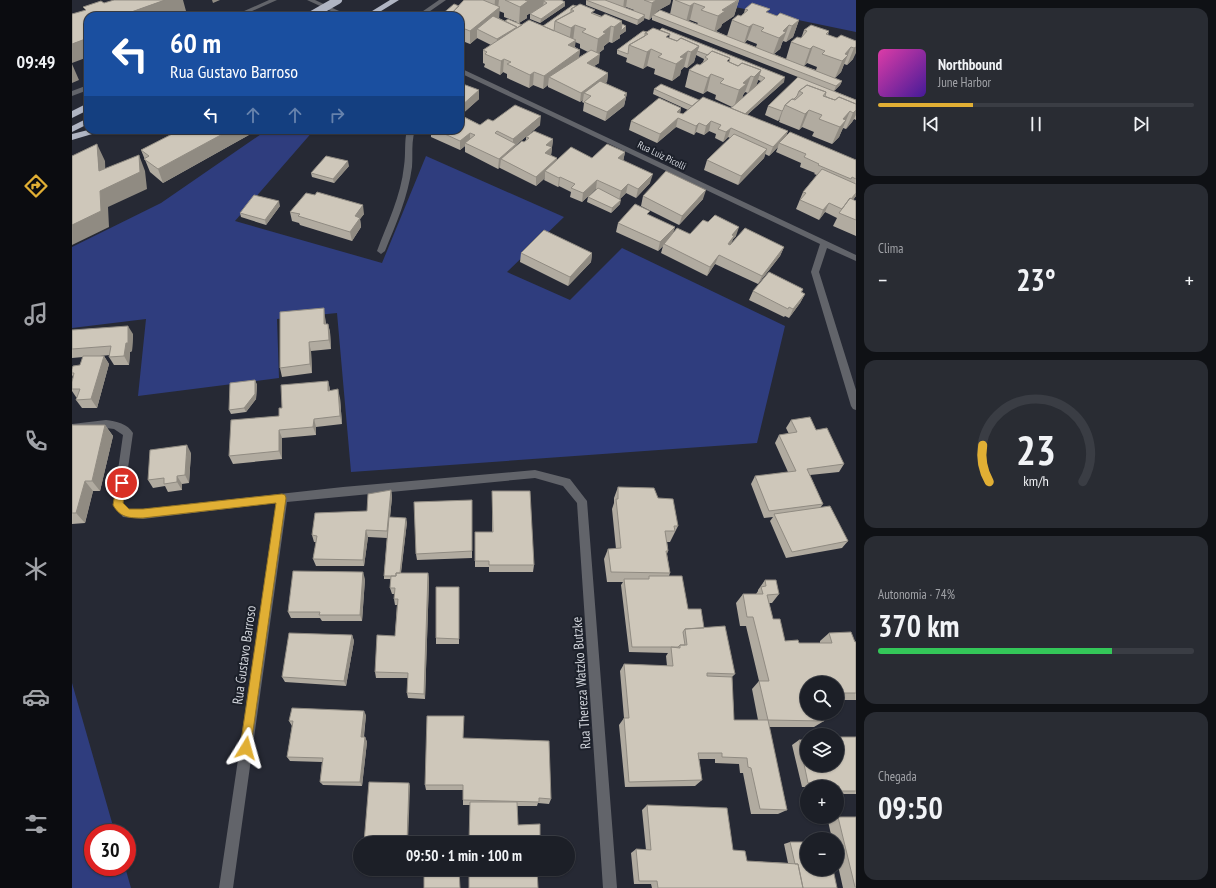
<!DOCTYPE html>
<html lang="pt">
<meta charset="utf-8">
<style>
:root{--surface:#1c1f27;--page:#292c33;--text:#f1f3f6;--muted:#a0a2a7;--line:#3a3d44;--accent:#e1af34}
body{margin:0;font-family:"PT Sans Narrow",sans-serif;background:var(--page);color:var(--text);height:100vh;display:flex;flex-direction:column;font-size:15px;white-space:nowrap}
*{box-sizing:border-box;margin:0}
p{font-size:13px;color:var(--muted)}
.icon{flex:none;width:22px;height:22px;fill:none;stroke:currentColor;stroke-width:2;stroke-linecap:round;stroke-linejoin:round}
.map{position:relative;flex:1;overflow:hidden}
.panel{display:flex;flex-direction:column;gap:8px;padding:8px;background:#0f1115;width:360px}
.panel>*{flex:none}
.hud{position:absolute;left:12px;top:12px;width:380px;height:122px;border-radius:12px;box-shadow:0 1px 3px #0004,0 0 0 1px var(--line);background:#1a4fa0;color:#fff;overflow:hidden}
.tools{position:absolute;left:728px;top:676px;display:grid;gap:8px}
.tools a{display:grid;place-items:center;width:44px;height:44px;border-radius:50%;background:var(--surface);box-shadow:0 1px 3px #0004,0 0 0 1px var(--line);font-size:20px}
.speed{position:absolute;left:12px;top:824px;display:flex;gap:8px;font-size:20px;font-weight:700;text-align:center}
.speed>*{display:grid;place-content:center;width:52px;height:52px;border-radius:50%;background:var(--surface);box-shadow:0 1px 3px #0004,0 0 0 1px var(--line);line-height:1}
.speed .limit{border:6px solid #d22;background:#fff;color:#111}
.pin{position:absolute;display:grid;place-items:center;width:34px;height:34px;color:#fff;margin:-17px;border:2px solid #fff;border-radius:50%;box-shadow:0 1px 4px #0007}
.me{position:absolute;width:44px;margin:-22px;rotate:8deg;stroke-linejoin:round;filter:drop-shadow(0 0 3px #0008)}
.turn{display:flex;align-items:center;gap:14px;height:84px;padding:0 20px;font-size:18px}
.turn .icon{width:52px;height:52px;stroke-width:2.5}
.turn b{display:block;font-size:28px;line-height:34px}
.lanes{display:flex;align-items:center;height:38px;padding:0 20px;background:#0003;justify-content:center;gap:20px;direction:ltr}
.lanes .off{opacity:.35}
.big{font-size:30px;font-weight:800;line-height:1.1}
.panel .tile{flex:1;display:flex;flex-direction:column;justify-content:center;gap:6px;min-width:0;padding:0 14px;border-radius:12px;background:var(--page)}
.panel .dial{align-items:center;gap:0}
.dial svg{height:104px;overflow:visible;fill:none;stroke:var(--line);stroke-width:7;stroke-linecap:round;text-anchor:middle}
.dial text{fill:var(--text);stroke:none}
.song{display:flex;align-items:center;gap:12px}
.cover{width:48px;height:48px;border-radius:6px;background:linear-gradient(135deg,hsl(320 70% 55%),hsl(260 70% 35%))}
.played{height:4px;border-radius:2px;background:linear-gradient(90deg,var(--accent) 30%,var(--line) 30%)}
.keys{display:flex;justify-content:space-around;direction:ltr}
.heat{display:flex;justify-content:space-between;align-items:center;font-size:22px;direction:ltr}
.charge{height:6px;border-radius:3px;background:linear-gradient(90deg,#34c759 74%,var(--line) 0)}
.trip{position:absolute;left:281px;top:836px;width:222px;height:40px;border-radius:20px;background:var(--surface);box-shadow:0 1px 3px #0004,0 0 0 1px var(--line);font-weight:800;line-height:40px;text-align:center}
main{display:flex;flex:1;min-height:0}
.menu{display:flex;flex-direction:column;width:72px;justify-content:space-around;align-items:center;background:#0b0c10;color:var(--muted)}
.menu .icon{width:28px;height:28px}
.menu .selected{color:var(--accent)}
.menu b{font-size:18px;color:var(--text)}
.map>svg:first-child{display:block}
.green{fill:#2f3d7e}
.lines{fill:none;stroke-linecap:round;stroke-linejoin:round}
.minor{fill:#62646a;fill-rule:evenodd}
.highway{fill:#b0b5c3;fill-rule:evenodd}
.highway-bridge{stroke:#b0b5c3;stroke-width:8}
.wall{fill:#b1aba0;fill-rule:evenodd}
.shaded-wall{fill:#908b82}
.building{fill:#cec7ba;stroke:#908b82}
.route{fill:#e1af34;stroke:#927222}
.labels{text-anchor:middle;stroke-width:4;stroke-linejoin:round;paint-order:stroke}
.far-street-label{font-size:10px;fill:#d1d4db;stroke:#1c202a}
.near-street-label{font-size:14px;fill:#d1d4db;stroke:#1c202a}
</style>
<main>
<nav class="menu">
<b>09:49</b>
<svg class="icon selected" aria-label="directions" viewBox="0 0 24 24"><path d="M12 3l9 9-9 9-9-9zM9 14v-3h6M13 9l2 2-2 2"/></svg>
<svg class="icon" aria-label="music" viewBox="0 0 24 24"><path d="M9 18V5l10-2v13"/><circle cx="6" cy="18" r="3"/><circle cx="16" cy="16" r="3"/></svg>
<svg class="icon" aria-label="phone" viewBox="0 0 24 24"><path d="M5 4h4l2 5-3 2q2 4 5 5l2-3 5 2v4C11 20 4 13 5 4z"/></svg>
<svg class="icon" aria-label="climate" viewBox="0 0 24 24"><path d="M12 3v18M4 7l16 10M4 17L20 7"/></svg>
<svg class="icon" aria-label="car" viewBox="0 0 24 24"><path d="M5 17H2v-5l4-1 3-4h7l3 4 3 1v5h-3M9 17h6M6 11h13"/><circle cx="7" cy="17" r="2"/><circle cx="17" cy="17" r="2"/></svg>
<svg class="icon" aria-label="filters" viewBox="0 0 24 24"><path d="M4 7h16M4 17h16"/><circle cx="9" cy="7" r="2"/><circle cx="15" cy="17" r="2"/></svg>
</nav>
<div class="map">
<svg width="784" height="888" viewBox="0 0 784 888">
<rect width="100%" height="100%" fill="#262934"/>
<path class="green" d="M629,0H784V32Z
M195,130H242L163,221L310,263L354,156L492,217L435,272L498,300L550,248L713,326L685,443L279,472L265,313L205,319L207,378L66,396L74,319L0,328V247L89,203Z
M0,683L43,833H21V867H53L59,888H0Z"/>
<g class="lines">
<path class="minor" d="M197,0H205L169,16H161Z
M235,0H243L278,16H270Z
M367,0H374L351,16H344Z
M388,68L784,255V261L755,248L747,272L784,390V410L781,409L779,406L739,272L748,244L388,73Z
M16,85V90L0,96V91Z
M335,130H343C339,143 341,154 340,167C336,197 324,224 313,251L309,254L305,251C315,224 329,196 332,166C334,154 332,142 335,130Z
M34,420C44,421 56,424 61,433L51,503L57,509H71L271,487L463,470L498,479L515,501L545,888H531L505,503L491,486L463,478L215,502L161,888H147L204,503L71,519L51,517L41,505L51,435L42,429L34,428L0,432V424Z"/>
<path class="highway" d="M318,0H327L301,16H292Z
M16,103V110L0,118V111Z
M16,118V124L0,132V126Z
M16,130H28L27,132L0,140V134Z"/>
<path class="highway-bridge" d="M238,16L266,0"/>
</g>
<path class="wall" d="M392,0H489L493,2V6L468,23L458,19V14L460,12L455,15V18L447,23L450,25L471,26L501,5L530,16L550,21V24L554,31L548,35V38L540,43L537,42L532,46V49L527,53V63L522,66L536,73L535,82L533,83L555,93L552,106L533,121L511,111L512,103L510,102L511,100L508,102L476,87V85L471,89L461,85L457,88L435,78V74L431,72L428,75L412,67L413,64L411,63V50L419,45L405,38L398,44L388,40V16L387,6ZM427,11L432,13V17L445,22L433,21L427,18ZM503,42L508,44V48L516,52L507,57L508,50L503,47Z
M514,0H599L598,4L585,11L584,12L598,14L601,0H667L662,16L650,24L649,27L644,31L655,36L660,20L669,16L672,13L673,9L696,13L705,16L727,20L721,37L714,42L711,41L710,43L708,49L702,54L714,59L719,42L729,38L730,36L732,30L757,31L756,35L765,38L784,41L781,59L775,65L772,64L769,72L763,78L770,81L768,85L762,91L784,100V120L782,119L780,122L774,129L771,128L767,137L760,144L740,136L742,132L730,127L727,130L707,122L708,119L706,121L693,115L696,106L726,77L580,20V17L577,20L572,18V20L565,25L514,5ZM554,7L562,10V11L553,8ZM618,20L626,23L625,24L616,21ZM675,40L685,44L684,47L673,43ZM735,63L745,67L744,70L732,66Z
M571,31L712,82L675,115L716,131L714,136L784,160V196L781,200L784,201V236L761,226L765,218L753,212L747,220L724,209L731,192L745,175L742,174L743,173L728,167L729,163L704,152L706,147L697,156L693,154L692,158L666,185L632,170L635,160L658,138L656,137L651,142L643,138L644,134L637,131L632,135L624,132L622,135L604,127L585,143L557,130L559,121L609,108L608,113L611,114L616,110L581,94L582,89L659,108L660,107L643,99L644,95L635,91L631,94L613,87L617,70L628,65L631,62L632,59L624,55L622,62L615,68L612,67L609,70L608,75L600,81L582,74L583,69L575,66L571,69L554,62L555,58L545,54V50ZM686,80L689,81L684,86ZM673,92L676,93L670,99L671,95Z
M388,83L407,90V99L389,115L408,125L421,121L468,125L444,145V146L454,141V137L481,139L479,155L485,160L520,158L553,152L551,161L578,183L564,198L554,193L548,199V204L539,213L515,202L516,197L525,189H524L510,202L498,197L499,192L487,186L486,187L472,180L473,178L464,186L428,168V167L426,169L393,152V146L388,150L359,137V132L354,130H388Z
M108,130H186L91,183L78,172L69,150Z
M277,166L262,183L240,177L239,173Z
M571,196L631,199L607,225L569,206Z
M208,206L194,225L169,217L168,213Z
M218,212L292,214L288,219L289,227L280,241L228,225L227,223L220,221Z
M577,215L603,227L601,232L618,234L664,236L661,239L658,245L712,247L708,256L686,284L643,264L635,276L589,253L591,246L586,251L544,232L546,223Z
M449,253H520L519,262L496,286L448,262Z
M731,289L730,292L733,294L728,303L717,318L713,316L712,317L677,300L681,291Z
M253,317L254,324H256L258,332L259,349L239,351L240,373L210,377L208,368Z
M0,330L61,334L60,351L58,352L57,365H42L37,357L38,355L28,356H32L37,364L25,408H10L4,400L5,397H4L0,391V382L1,377L0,375V369L8,365L11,357L0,358Z
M183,380L185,385L184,399L174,412L159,414L157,410Z
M256,381L258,390L268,398L270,424L244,427V435L210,438V459L161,464L157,456L207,416Z
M719,420L744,430L772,464L767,472L738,475L751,504L748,508L776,541L770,548L714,558L698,521L701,517L692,518L679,484L683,476L716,472L703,443L707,435L717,434L714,428Z
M0,425H33L41,436L28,491H21L13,523L0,524V526Z
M119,453L117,483L110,484V490L96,492L93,486L81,488L76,480Z
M546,487L586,498L606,526L598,542H595L596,551L595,554L598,573L597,576L616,609L632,628L663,674L660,677L662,720H686L680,689L687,681L674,626H668L664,603L671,594H684L686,591V590L693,580L707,594L700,603H697L701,619L713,641L727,643H748V641L757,633L784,642V700H765V683H735L752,721L742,727H697L715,810L706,814H679L671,773H668L667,764L643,763V759H627L630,780L623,786L553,787L547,725L552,718L548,671L552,664L595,666L594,656L596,653L557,652L549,585L551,582H535L532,559L536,549H544L540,509L542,503V498Z
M319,490L320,497L318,517L335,522L329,573H356L357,580L353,699L336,698L335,693L336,678H304L303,672L323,636L325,605H323L322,599L323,594H320L318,588L319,579H312V576L315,538L296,537L292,566H244L241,559L244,542H242L240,535L295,511Z
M420,491L462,565L461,572H417V567H403V532H420Z
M400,500V558L345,560L344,554Z
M293,579L290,621H250L248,618H219L216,612Z
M387,587V644H364V638Z
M280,635L282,641L274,686L213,682L210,677Z
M294,715L292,737H293L295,742L290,786L251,785L248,782L250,762L218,761L215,757L220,726L217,721Z
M734,737L784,739V794H765V787H730L720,745L727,740H729Z
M391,738L479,799L477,804L466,803L465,806H445L446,825L468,843L398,805H391V790H354L353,785Z
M575,805L661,850L675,861L716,863L712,844L718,842L735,869L765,888H580L579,884H562L559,853L564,849L574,850L570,810Z
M766,817H784V888H771L765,861V839H760L756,821Z"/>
<path class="shaded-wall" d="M93,0H111L114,11L99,16H48Z
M140,0H148L141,3Z
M423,0H427L426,8L428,7L427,20L405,29V38L398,44V31L422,11Z
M454,0H472L471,7L455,15V18L447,23L448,7Z
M552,0H555L554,7L551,9Z
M584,0H599L598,4L585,11L584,14L581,15L580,17L577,20L580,3Z
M667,0L662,16L650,24L649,27L642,33L646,16L650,10Z
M493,2V6L468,23L469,19Z
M622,3L618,20L614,22L618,6Z
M573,15L572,20L565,25L566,20Z
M727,20L721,37L714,42L720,26Z
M550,21L549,31L554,26V31L548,35V38L540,43L542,27Z
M681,24L675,40L672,43L677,27Z
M503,25L501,41L497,44L499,28Z
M717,25L711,41L710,43L708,49L701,54L707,38L711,31Z
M539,26L537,42L532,46V49L524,55L526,39L531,32Z
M445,27V36L425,48V39Z
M16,38V57L0,63V44Z
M504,40L502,53L496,45Z
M627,46L622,62L615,68L619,52Z
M741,46L735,63L732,66L738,49Z
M779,47L769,72L763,78L773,54Z
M784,47V53L781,59L775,65L782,48Z
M579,49L575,66L571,69L575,52Z
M508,50L506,63L477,77L476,85L471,89L472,76Z
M616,51L612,67L609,70L608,75L600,81L604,64L608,57Z
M528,54L527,63L513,72L515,63Z
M432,59L431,72L428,75L429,61Z
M0,64L7,80L0,83Z
M689,70L684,87L676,93L682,77Z
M462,72L461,85L457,88L458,75Z
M536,73L535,82L517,95L512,93L511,100L508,102L509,93Z
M639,74L635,91L631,94L636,78Z
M679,76L673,92L671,95L669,101L662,107L667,90L671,83Z
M713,77L712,82L670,119L672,114Z
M770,81L768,85L762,91L764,86Z
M407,90V99L388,116V107Z
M555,93L552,106L533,121L535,112Z
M609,108L607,117L605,112Z
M711,110L708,119L706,121L710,111Z
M737,110L730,127L727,130L733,114Z
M784,110V115L780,122L774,129L781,113Z
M778,111L767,137L760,144L771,119Z
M469,116L468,125L444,145V153L429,159L428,167L426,169L427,159L441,147V139Z
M606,118L604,127L585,143L588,134Z
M639,121L637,131L632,135L634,126Z
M627,123L624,132L622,135L624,126Z
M659,128L656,137L651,142L654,132Z
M158,130H186L91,183L86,169Z
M716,131L712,141L707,143L706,147L697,156L701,147Z
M398,133V142L393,143V146L388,150V141Z
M481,139L479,156L472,162L474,145Z
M25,144L33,161L34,188L67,155L73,171L75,189L36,207L37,227L0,245V225L27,171Z
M695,149L692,158L666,185L669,176Z
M553,152L551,162L546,158Z
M485,158L484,167L473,171V178L464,186V177Z
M276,161L277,166L262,183L261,179Z
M581,174L578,183L564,198L566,189Z
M488,177L487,186L486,187L487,178Z
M525,180L524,189L510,202L511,193Z
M556,184L554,193L547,200L549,191Z
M634,190L631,199L607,225L610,216Z
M784,193V196L770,214L769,213Z
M549,200L548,204L539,213L540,208Z
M207,201L208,206L194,225L193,220Z
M757,203L753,212L747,220L751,210Z
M291,205L292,214L288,219L289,227L280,241L278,232L283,216Z
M603,227L600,236L592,244L591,246L586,251L588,242Z
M667,227L664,236L661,239L659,245L652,253L660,235Z
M712,247L708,256L686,284L690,276Z
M520,253L519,262L496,286L498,277Z
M647,255L643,264L635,276L638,267Z
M733,294L728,303L717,318L721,309Z
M252,308L253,317L254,333L252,324Z
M256,324L258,332L259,349L257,340Z
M56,326L61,334L60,351L58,352L57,365L52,356Z
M237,342L239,351L240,373L238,364Z
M32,356L37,364L25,408L19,399Z
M183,380L185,385L184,399L174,412L172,408Z
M256,381L258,389V399L256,391Z
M266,389L268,398L270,424L268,416Z
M242,419L244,427V435L241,427Z
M33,425L41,436L28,491L20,481Z
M207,430L210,438V459L207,451Z
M115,445L119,453L117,483L113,475Z
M105,476L110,484V490L105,482Z
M13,481L21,491L13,523L4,513Z
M319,490L320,497L316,538L315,531Z
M334,518L335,522L328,579V576Z
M294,530L296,537L292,566L291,560Z
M291,572L293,579L290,621L288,615Z
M356,573L357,580L353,699L352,694Z
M280,635L282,641L274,686L272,681Z
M292,711L294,715L291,741L289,737Z
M293,737L295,742L290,786L288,782Z
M337,783L338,786L336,843H335Z"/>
<path class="building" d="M42,0H93L48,16H16V38L0,44V14L14,10L11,7L29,1L32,3Z
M392,0H411L428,7L398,31L388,27V16H377Z
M433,0H454H453L456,1L448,7Z
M472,0H489L493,2L469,19L458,14L475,3L472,1Z
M514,0H533L573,15L566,20Z
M572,0H584L580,3Z
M603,0H666L650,10L653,11L646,16L629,10L633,7L622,3L618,6Z
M680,3L698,9L694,12L705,16L708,13L727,20L720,26L717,25L711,31L714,32L707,38L689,31L692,28L681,24L677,27L660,20L666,15L669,16L676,10L673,9Z
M382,4L387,6L377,16H368Z
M508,4L523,10L519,13L529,17L533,14L550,21L542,27L539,26L531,32L534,33L526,39L510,32L514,29L503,25L499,28L483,21L502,11L499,9Z
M501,5L504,6L499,9V12L483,21L482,31L471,26Z
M588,10L770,81L764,86L581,15Z
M421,16L445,27L425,39L405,29Z
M436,19L450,25L445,28V27L433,21Z
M457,20L504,40L496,45L508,50L472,76L462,72L458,75L435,64L439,62L432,59L429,61L413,54L415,52L411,50Z
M550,24L554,26L549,31Z
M739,25L757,31L754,34L765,38L769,35L784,41V47L782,48L779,47L773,54L776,55L770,61L750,54L753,51L741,46L738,49L719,42L725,37L729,38L735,31L732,30Z
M581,28L598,34L594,37L605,41L609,38L627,46L619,52L616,51L608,57L612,58L604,64L586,57L590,54L579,49L575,52L557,45L576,34L573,33Z
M590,28L713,77L673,114L659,108L693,78L687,75L689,70L670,63L666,66L657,62L658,58L640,51L636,55L625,51L627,46L609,38L605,41L597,38L598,34L588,30Z
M571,31L575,32L573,33V36L557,45L556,54L545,50Z
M519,50L528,54L515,63L536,73L509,93L477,77Z
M640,51L658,58L655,61L666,66L670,63L689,70L682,77L679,76L671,83L674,84L667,90L648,83L652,79L639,74L636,78L617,70L625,64L628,65L636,59L633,57Z
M726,77L784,100V104L767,97L763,100L757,98L753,96L754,92L735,85L727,91L725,96L722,99H720L713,105L711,110L710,111L696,106Z
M528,81L555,93L552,95L554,97L535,112L512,102L519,96L512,93Z
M388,83L407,90L388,107Z
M589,84L627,100L620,106L582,89Z
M735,85L754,92L751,96L763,100L767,97L784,104V110L781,113L778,111L771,119L774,120L768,127L747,119L750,115L737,110L733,114L713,105L720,99L723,100L731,93L727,91Z
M631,97L716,131L701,147L659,128L654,132L646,129L649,125L639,121L634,126L627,123L624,126L606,118L588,134L559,121L587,98L609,108L605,112L611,114Z
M443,105L469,116L441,139L425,131L423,133L444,144L427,159L393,143L403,135L398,133L388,141L364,130H388V115L408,125L416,119L421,121Z
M108,130H158L86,169L72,159L77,156L69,150Z
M462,131L481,139L474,145L480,147L473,153L485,158L464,177L429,159L450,141L452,142L457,138L454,137Z
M718,132L784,160V179L780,177L779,179L746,165L747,164L732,157L734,154L707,143Z
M662,134L695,149L669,176L635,160Z
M25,144L27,171L67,155L68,172L28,191L29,211L0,225V156Z
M535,144L553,152L546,158L581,174L566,189L556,184L549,191L525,180L511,193L499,188L503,184L488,177L487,178L473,171L499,147L520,158Z
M254,156L276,161L261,179L239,173Z
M750,169L784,184V193L779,199L778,198L770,209L757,203L751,210L728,200L734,193L731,192Z
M594,171L634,190L610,216L571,196Z
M526,188L549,200L540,208L516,197Z
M245,192L291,205L283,216L288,218L278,232L226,216L228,214L218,212L234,193L243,195Z
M182,195L207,201L193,220L168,213Z
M778,198L784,201V220L767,213Z
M563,204L578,211L575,214L603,227L588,242L546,223Z
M643,215L667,227L660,235L662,236L656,244L658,245L673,228L712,247L690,276L647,255L638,267L592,244L605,228L618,234L631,220L636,222Z
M472,230L520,253L498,277L449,253Z
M697,272L731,289L729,292L733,294L721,309L717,307L716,309L681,291Z
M252,308V324H256L257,340L237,342L238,364L208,368V312Z
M56,326V343H54L52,356L37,357L39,346L0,349V330Z
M11,356H32L19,399L4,400L8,389H0V382L2,373H0V369L1,366L8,365Z
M183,380V394L172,408L157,410L158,383Z
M256,381V391L266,389L268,416L242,419L241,427L207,430V451L157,456L159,420L207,416V408H210L209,385Z
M738,417L744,430L755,428L772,464L735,469L751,504L697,511L683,476L724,471L707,435L725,432L719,420Z
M0,425H33L20,481H13L4,513H0Z
M115,445L113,475L105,476V482L92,484V478L76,480L78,450Z
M546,487L582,488L586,498L601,499L606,526H602L603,531H593L596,551H594L598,573L539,572L536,549L549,548L544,499H546Z
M319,490L315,531L294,530L291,560L241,559L245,536L240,535L243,513L295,511L296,494Z
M420,491H458L462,565H417V561H403V532H421Z
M400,500V551L344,554L342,502Z
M758,506L776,541L720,552L702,514Z
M317,517L334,518L328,573H324V576H312Z
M221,571L291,572L288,615H247L248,612H216Z
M324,573H356L352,694L335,693L336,673L303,672L305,635L323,636L326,599H322L323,588H318L319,576H324Z
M577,576H610L616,609H629L632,628L613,629L611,632L613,645H608L606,647H560L552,579H577Z
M693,580H704L707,594L695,595L701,619H708L713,641L726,640L727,643H760L757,633L779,632L783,642H784V693H765V683H735V713H750L752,721L696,720L687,681H697L681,617H675L671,594H691L689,587L694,586Z
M364,587H387V639L364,638Z
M653,626L663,674L635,673V676L660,677L662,720H696L715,810L688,809L679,768L676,767L675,758L650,757V753H626L630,780L557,782L552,718H557L552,664L601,666L599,647L608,648V645H615L613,629Z
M217,633L280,635L272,681L210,677Z
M220,708L292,711L289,737H293L288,782H248L251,758L215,757L221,721H217Z
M355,716H392L391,738L477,741L479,799L467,798V802L391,800V785H353Z
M765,737H784V791H768L767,786H746L745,783H736L727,740H735V765H765Z
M297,782L337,783L335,843H292Z
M398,802H445L446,825L468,824V843H397Z
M575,805L655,808L661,850L673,851L675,861L726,864L731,888H586L585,881H567L564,849L579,850Z
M766,817H784V887H783Z
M718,842H735V869H761L765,888H731L726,864H723Z
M397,869H465L466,888H397Z
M387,870L388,888H352V872Z"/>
<path class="route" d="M50,479L53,480L54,483L51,503L57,509H71L210,494L213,495L214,498L178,752L174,753L170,752L168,748L204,503L71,518C58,518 48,518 41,505L45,483L46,480Z"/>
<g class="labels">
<g class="far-street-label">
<text transform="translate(590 155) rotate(26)" y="4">Rua Luiz Picolli</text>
</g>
<g class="near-street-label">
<text transform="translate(172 655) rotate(-82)" y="5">Rua Gustavo Barroso</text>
<text transform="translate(509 683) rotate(-94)" y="5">Rua Thereza Watzko Butzke</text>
</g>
</g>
</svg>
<div class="tools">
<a><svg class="icon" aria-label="search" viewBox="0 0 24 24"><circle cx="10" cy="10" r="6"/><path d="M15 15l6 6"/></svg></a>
<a><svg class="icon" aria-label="layers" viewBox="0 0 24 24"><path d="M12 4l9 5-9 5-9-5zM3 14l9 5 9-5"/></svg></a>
<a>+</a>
<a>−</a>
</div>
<div class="speed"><div class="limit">30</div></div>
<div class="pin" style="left:50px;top:483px;background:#d93025"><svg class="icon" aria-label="arrive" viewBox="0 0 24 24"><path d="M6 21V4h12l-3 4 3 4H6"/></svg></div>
<svg class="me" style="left:174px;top:748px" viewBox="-20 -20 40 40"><path d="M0-17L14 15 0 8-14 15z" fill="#e1af34" stroke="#fff" stroke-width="4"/></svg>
<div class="trip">09:50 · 1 min · 100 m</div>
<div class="hud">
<div class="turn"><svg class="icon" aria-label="left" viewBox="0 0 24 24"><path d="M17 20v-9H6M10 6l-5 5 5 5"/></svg><div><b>60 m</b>Rua Gustavo Barroso</div></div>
<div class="lanes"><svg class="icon" aria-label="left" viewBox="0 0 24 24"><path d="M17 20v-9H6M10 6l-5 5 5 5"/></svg><svg class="icon off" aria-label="ahead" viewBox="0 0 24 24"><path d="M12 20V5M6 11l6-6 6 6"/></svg><svg class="icon off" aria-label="ahead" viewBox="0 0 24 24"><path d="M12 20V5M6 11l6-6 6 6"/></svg><svg class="icon off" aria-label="right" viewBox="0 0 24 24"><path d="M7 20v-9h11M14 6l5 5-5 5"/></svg></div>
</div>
</div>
<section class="panel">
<div class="tile">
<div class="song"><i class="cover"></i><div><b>Northbound</b><p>June Harbor</p></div></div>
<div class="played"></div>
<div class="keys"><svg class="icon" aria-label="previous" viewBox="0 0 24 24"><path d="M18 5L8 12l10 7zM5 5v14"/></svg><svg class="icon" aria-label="pause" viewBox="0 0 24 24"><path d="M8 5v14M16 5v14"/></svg><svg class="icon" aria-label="next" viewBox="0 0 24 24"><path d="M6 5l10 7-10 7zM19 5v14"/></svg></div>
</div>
<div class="tile"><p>Clima</p>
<div class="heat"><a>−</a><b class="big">23°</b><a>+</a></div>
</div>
<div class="tile dial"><svg viewBox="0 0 100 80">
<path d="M14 69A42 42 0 1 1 86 69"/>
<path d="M14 69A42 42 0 0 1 9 41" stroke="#e1af34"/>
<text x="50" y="56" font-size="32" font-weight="700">23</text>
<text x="50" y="72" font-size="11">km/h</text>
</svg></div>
<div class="tile"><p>Autonomia · 74%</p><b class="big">370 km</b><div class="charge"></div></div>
<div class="tile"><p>Chegada</p><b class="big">09:50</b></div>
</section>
</main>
